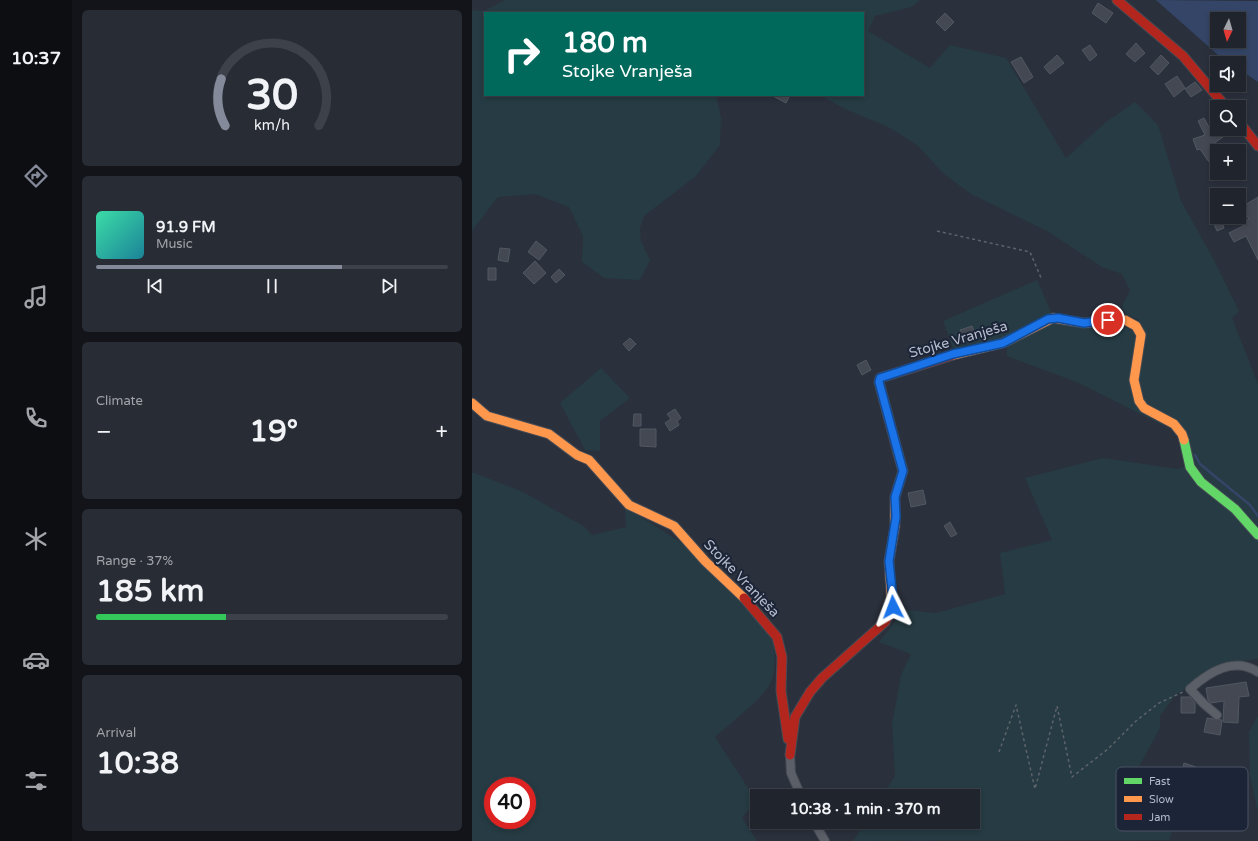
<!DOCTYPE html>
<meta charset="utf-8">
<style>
:root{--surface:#20242d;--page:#282c35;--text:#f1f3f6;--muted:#a2a4aa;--line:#3d4149;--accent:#848a9a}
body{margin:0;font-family:"Varela Round",sans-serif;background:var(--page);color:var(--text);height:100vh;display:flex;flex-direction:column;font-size:15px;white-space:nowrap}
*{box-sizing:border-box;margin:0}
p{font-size:13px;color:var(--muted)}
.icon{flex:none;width:22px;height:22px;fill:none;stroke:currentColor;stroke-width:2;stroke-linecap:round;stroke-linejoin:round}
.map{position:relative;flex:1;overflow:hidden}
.side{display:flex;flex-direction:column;gap:10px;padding:10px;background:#121419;width:400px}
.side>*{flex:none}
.hud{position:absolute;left:12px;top:12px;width:380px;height:84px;border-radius:0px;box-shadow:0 2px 6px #0003,0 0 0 1px var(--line);background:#00695c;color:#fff;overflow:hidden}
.needle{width:26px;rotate:185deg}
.tools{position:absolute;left:738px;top:12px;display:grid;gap:8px}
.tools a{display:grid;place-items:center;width:36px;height:36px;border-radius:0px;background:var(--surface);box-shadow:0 2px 6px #0003,0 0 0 1px var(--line);font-size:20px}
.speed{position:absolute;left:12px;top:777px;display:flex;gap:8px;font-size:20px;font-weight:700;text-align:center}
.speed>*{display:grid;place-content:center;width:52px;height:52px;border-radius:50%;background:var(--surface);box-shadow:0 2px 6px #0003,0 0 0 1px var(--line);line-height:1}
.speed .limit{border:6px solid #d22;background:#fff;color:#111}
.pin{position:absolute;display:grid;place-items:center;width:34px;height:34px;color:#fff;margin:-17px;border:2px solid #fff;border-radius:50%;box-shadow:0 1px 4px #0007}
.me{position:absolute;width:44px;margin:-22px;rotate:357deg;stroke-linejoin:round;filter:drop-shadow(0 0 3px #0008)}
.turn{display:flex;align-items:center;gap:14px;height:84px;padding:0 12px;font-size:18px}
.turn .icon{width:52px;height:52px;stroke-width:2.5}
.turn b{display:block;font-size:28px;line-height:34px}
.big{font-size:30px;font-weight:800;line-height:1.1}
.side .card{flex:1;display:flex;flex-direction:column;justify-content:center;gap:6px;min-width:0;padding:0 14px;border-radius:6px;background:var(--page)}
.side .dial{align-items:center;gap:0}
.dial svg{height:104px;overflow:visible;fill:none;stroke:var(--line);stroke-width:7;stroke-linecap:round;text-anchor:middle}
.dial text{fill:var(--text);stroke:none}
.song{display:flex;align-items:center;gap:12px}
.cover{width:48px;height:48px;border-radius:6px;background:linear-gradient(135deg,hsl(160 70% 55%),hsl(190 70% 35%))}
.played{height:4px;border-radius:2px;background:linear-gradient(90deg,var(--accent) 70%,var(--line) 70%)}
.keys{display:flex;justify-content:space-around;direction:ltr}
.heat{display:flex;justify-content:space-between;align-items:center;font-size:22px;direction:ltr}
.charge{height:6px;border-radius:3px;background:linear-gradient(90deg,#34c759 37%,var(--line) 0)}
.trip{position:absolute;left:278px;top:789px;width:230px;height:40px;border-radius:0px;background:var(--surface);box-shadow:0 2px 6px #0003,0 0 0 1px var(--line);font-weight:800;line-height:40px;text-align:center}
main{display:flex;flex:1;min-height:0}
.tabs{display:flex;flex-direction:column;width:72px;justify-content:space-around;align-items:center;background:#0d0e12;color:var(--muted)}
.tabs .icon{width:28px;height:28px}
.tabs .on{color:var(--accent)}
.tabs b{font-size:18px;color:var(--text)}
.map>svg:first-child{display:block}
.green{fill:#263b43;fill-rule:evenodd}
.water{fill:#344567;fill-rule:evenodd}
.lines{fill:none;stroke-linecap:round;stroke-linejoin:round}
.stream{stroke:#344567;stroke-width:2.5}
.building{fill:#434852;stroke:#525862}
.street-casing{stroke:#464b54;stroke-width:10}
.fast-casing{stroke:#464b54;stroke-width:11}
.slow-casing{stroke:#464b54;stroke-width:11}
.jam-casing{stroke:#464b54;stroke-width:11}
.path{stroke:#5e636c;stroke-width:1.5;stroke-dasharray:3 3;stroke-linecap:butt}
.street{stroke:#5b5f68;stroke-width:8}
.fast{stroke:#63d668;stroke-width:9}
.slow{stroke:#ff974d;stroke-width:9}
.jam{stroke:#b3261e;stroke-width:9}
.route-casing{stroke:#114b97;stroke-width:10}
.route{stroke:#1a73e8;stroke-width:7}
.labels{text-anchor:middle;stroke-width:4;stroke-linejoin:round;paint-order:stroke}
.street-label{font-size:14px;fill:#b4bbcc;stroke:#1c2537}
.key{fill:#1c2537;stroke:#4a5264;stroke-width:1}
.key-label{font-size:11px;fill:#b4bbcc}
</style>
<main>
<nav class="tabs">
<b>10:37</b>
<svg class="icon on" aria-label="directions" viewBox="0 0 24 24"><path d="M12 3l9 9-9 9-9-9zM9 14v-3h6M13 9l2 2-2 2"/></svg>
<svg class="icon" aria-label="music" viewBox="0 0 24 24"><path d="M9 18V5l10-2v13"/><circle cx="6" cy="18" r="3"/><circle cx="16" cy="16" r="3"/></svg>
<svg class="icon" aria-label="phone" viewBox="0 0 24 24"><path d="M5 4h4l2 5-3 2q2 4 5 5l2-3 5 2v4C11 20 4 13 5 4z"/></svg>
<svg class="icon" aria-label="climate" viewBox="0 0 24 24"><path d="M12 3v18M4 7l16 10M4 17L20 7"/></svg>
<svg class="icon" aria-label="car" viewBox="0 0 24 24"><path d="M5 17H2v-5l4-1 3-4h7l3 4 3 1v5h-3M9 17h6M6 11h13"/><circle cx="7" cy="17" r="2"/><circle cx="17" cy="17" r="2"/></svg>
<svg class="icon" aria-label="filters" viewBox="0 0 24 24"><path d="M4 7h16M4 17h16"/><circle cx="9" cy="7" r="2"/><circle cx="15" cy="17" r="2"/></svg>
</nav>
<section class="side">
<div class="card dial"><svg viewBox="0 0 100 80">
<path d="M14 69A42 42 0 1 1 86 69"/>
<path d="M14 69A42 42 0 0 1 11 33" stroke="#848a9a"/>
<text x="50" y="56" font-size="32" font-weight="700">30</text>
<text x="50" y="72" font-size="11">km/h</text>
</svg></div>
<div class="card">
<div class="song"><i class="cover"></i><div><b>91.9 FM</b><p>Music</p></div></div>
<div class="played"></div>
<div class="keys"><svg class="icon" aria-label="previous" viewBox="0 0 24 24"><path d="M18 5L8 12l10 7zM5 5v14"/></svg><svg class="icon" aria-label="pause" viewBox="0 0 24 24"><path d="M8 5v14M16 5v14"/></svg><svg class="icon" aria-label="next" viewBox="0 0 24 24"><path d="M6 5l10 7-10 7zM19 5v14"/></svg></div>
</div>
<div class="card"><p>Climate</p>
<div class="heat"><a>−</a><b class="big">19°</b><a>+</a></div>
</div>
<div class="card"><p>Range · 37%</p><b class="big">185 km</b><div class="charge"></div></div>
<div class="card"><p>Arrival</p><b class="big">10:38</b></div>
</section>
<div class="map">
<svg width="786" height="841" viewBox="0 0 786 841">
<rect width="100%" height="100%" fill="#2a303c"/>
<path class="green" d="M33,0H448L440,7L403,16L396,31L458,68L478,45L534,58L594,158L634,122L663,102L686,125L709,201L742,260L767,311L760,318L786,384V659L747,664L702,697L688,716V728L667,767L701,796L707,813L697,840L381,841L394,822H501V796H410L423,776L420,724L429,675L439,654L407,642L423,622L436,610L464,613L533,594L528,553L580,540L553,478L631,458L706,469L722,463L709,429L690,425L607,383L535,356V348C545,336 571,321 587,323C596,324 604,327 614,327C633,327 641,322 660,330L667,320L654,314L650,306L658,290L650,274L630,267L575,231L499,194L473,175L446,146L428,134L414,126L373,109L348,95H391V13H13V95H244L249,117L248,145L224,176L172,216L168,228L169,241L178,260L168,280L132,278L110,262L111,236L97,207L63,194L26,197L0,231V10L12,11Z
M565,280L580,314L543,334L487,351L481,348L471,321Z
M129,368L158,398L128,421V451L113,450L88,403Z
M0,472L51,492L113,527L120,535L154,527L153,507C171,519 191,530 209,543C225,555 297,624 301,640C303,651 304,671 299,682C292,698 257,724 243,737L284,800L270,818L285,841H0ZM21,786H55V820H21Z
M785,717H786V813L778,776L777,732Z"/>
<path class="water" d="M684,0L786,1V82L767,69V63H758L746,55ZM745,19H767V41H745Z"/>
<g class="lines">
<path class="stream" d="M723,455L728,464L778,505L786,516"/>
</g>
<path class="building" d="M626,3L641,13L634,23L620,13Z
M473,13L482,22L473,31L464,22Z
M664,43L673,53L663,62L654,54Z
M618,45L625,55L618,61L610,50Z
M585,55L592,63L578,74L572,67Z
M689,55L697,63L686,75L678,67Z
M549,57L561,77L552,83L539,62Z
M705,76L713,88L702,97L693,84Z
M723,82L730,90L719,97L713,89Z
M299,95H318L314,103Z
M732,118L738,129L744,125L751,137L741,144L745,151V157L737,162L728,149L725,150L721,139L733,135L726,121Z
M786,197V260L774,236L762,242L757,233L775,224L773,221L777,219L770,207Z
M749,219L752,228L745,231L741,222Z
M64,241L75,250L67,260L56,252Z
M28,248L38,249L36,262L26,260Z
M63,261L74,273L62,284L51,273Z
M16,268H24V280H16Z
M87,269L93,275L84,283L79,277Z
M500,326L504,336L493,341L488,330Z
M158,338L164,344L157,351L151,344Z
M394,360L399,370L390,375L385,365Z
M203,409L209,418L205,421L207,425L198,431L193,423L199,419L195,414Z
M162,414H169V426H161Z
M168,429H184V447L168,446Z
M451,490L454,504L439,507L436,493Z
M478,522L485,534L479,537L472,526Z
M774,682L777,696L767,697L766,723L751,722L752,701L739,703L736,700L734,688Z
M709,697H718L723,703V713H709Z
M735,718L750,720L748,735L732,732Z
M712,763L724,767L721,779L709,776Z"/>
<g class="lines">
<g class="street-casing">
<path id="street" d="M745,715L732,704L718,689C737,672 762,656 786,672
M318,755L319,773L329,796
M342,822L353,841"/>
</g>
<g class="fast-casing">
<path id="fast" d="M712,440L718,467L729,482L763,509L786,535"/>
</g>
<g class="slow-casing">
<path id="slow" d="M481,355L531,343L581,318L612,323L653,320L664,326L669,335L662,380L667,401L672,408L702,424L710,434L712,440
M0,403L15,416L77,434L105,455L117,460L157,505L202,526L233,561L272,598
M420,608L417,561L423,526V497L431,471L426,453"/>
</g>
<g class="jam-casing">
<path id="jam" d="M645,0L711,56L754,107
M767,122L786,146
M426,453L407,382L408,378L481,355
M272,598L305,637L310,657L309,691L316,739
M318,755L323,717L338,692L350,678L413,622L420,608"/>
</g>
<path class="path" d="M465,231L558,252L570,280
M527,752L544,705L563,789L585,706L600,777L636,749L664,721L687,703L711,692"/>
<use href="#street" class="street"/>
<use href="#fast" class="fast"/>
<use href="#slow" class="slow"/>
<use href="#jam" class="jam"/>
</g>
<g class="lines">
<g class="route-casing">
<path id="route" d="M421,607V600L417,561L424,517L423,497L431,471L407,382L408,378L481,354L531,343L576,319L586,318L612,323L636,320"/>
</g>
<use href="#route" class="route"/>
</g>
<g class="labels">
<g class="street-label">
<text transform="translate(486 339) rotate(-16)" y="5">Stojke Vranješa</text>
<text transform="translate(270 578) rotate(46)" y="5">Stojke Vranješa</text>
</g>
</g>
<rect x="644" y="767" width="132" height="64" rx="6" class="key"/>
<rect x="652" y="778" width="18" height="6" fill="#63d668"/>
<rect x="652" y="796" width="18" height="6" fill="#ff974d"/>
<rect x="652" y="814" width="18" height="6" fill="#b3261e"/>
<g class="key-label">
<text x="677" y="785">Fast</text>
<text x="677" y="803">Slow</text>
<text x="677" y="821">Jam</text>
</g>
</svg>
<div class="tools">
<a><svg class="needle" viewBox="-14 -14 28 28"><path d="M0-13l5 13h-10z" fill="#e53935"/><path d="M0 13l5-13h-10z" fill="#a2a4aa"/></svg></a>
<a><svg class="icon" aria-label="sound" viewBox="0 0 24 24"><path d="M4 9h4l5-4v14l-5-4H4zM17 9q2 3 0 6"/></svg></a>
<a><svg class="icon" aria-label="search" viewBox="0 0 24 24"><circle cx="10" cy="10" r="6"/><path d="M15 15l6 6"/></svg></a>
<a>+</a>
<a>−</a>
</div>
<div class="speed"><div class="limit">40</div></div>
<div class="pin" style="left:636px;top:320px;background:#d93025"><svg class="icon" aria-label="arrive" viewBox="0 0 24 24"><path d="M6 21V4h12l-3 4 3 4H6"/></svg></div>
<svg class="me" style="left:421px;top:607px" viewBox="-20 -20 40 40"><path d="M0-17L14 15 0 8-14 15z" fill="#1a73e8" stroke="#fff" stroke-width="4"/></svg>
<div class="trip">10:38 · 1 min · 370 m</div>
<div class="hud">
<div class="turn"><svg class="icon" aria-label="right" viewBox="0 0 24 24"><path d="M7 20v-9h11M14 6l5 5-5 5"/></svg><div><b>180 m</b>Stojke Vranješa</div></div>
</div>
</div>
</main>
